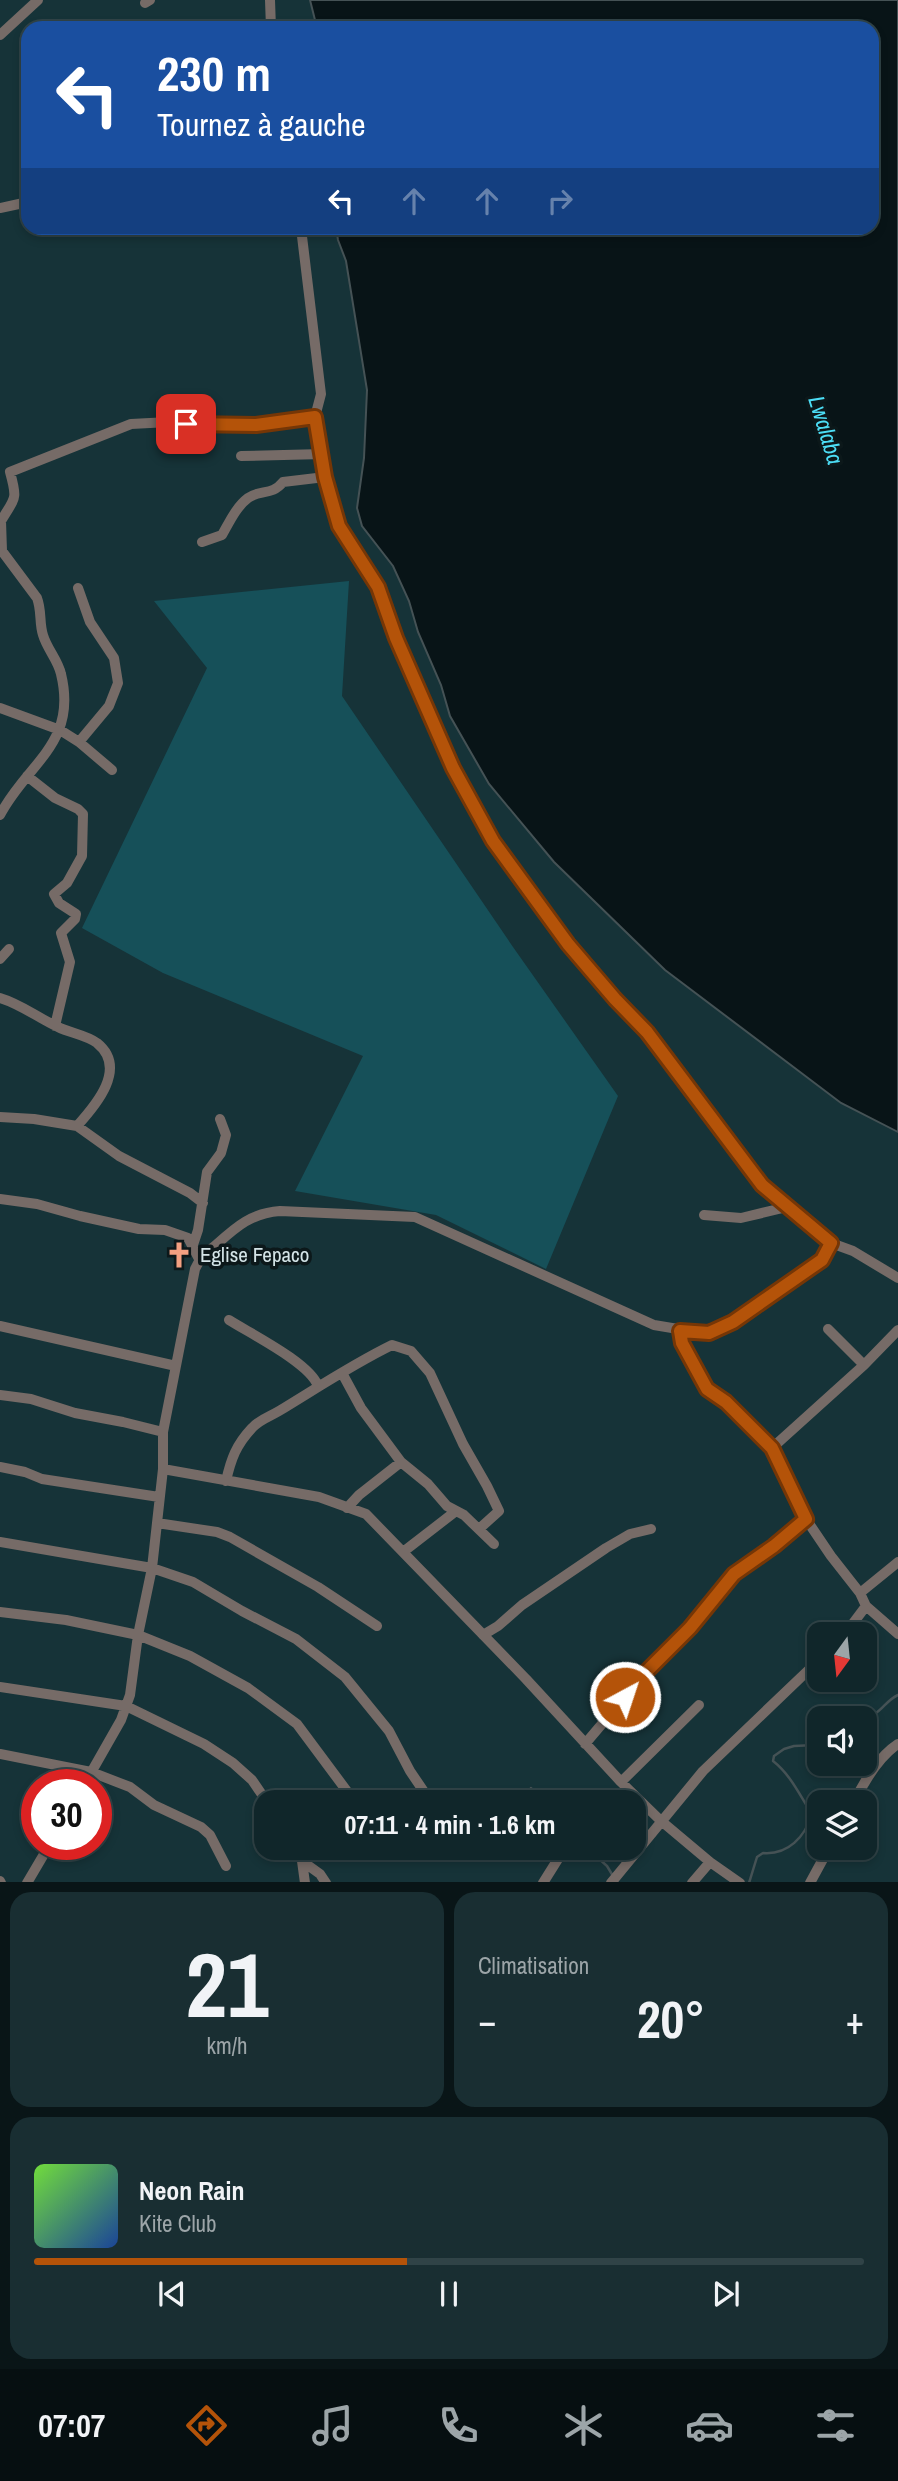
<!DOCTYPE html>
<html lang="fr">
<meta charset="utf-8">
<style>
:root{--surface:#10262a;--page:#192e32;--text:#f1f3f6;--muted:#9ca5a8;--line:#304347;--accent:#b45309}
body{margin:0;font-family:"Archivo Narrow",sans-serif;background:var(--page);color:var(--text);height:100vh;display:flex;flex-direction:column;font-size:26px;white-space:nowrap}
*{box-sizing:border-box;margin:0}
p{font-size:23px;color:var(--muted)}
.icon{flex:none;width:38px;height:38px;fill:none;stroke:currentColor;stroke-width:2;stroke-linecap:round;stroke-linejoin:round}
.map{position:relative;height:1882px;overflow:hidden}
.side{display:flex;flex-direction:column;gap:10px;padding:10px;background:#091517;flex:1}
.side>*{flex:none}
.hud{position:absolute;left:21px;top:21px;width:858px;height:214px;border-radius:21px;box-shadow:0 4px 10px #0003,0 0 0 2px var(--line);background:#1a4fa0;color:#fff;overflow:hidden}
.needle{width:46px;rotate:195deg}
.buttons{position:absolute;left:807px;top:1622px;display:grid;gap:14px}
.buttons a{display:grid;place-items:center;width:70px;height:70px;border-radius:14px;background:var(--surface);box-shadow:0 4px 10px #0003,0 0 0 2px var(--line);font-size:35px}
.speed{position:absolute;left:21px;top:1769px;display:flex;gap:14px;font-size:35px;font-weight:700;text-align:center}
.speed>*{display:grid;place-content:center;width:91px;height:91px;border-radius:50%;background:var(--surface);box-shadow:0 4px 10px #0003,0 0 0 2px var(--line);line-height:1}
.speed .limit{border:10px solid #d22;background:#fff;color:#111}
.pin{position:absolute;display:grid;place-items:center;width:60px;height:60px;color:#fff;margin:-30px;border-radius:14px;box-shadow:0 4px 10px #0006}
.me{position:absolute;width:77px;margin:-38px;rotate:40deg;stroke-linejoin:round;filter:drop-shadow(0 0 5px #0008)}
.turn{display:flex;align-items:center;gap:24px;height:147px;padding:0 21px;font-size:32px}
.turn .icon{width:91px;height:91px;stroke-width:2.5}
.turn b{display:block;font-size:49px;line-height:60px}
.lanes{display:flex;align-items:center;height:66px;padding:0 21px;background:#0003;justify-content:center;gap:35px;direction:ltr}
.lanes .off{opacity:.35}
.big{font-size:52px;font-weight:800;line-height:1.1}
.side .tile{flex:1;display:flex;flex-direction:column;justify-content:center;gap:10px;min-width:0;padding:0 24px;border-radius:21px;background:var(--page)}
.side .dial{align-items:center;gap:0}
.dial b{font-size:91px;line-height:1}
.song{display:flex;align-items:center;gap:21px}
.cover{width:84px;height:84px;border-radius:10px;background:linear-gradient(135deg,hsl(100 70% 55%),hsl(220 70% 35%))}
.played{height:7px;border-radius:4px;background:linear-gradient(90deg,var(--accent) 45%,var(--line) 45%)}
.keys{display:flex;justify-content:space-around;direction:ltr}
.heat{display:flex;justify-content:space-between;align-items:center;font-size:38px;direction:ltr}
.side .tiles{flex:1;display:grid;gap:10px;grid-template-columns:1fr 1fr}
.tile:last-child{grid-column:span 2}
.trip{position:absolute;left:254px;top:1790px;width:392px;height:70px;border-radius:21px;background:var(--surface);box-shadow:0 4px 10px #0003,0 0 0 2px var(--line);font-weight:800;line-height:70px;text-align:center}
.tab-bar{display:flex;height:112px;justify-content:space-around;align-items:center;background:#060f11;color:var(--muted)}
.tab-bar .icon{width:49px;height:49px}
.tab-bar .on{color:var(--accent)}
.tab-bar b{font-size:32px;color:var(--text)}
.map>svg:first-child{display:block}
.green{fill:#165059}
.water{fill:#081417;stroke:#455255;stroke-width:2}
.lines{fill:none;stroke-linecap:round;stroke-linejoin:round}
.stream{stroke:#455255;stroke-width:2.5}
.minor{stroke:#766b67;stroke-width:10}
.route-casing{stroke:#753606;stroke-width:18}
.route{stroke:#b45309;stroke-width:12}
.labels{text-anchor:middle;stroke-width:7;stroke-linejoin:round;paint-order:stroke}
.poi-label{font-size:21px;fill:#d4e4e7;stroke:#0c181a;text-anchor:start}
.water-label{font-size:23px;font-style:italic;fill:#4cddf5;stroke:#0c181a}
</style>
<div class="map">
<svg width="898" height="1883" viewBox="0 0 898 1883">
<rect width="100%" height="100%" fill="#163338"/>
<path class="green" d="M349,581L342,696L513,947L618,1096L546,1269L436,1215L295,1191L363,1056L163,973L82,928L207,668L154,601Z"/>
<path class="water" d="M310,0H898V1132L841,1103L665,970L554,862L489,784L450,716L441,685L418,632L409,601L393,566L362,526L357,508L364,458L367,390L346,261L338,240L336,228H872V28H317Z"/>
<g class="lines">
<path class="stream" d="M863,1718C882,1715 883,1702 898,1695
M531,1788L543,1802
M587,1848L607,1866L613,1876
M749,1883L757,1857L763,1853C788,1855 805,1837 812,1814C800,1796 791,1775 773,1761L774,1756L784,1749L794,1746L815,1745L819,1741"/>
<path class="minor" d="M270,0L271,28
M145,3L150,0
M0,35L38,0
M0,208L28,202
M301,228L321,394L315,417L325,477L339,526L378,588L396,638L453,768L493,841L568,944L615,999L647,1032L762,1185L831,1243L853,1251L898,1278
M241,456L323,454
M202,542L222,535C229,523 236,507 248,498C260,489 272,496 283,482L325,477
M78,588L90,622L114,658L118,683L109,706L79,742
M0,708L60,730L79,742L112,770
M27,776L55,798L78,809L83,814L82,856L67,883L54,894L59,903L76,914L75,919L61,933L70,962L55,1026
M0,815C27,763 78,744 61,674C58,660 47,649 43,635C39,623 42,611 37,598L2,551L1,521C15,497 18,501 10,472L131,424L169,422L256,425L315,417
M0,959L9,949
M0,998C21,1004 38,1018 58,1027C70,1033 86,1035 97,1043C128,1068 96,1105 77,1126
M0,1117L34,1119L77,1126L119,1156L190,1193L203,1203
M0,1199L37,1204L80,1216L139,1229L165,1230L188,1238L199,1259
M704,1215L741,1218L787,1207
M193,1245L198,1230L207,1172L221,1153L226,1135L220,1119
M229,1320C251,1334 310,1363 318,1386
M0,1326L176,1366
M828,1329L864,1365
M680,1331L682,1344L707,1389L726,1402L772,1448L806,1519L831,1556L860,1593L866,1606L898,1634
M342,1373L361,1408L401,1462L428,1484L447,1506L464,1515L494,1544
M0,1395L31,1399L75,1413L123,1422L163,1432
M772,1448L864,1365L898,1330
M0,1467L25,1472L42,1479L159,1497
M163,1469L319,1497L366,1514L526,1679L621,1782L660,1820L710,1862L740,1883
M226,1481C231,1459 236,1445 252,1428C260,1419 269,1417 279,1411C317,1388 353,1364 392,1345L411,1351L430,1373L463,1444L487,1486L499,1511L479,1529
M347,1508L359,1495L401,1462
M157,1523L217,1532L230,1537L318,1587L377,1626
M0,1542L152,1568L193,1582L242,1611L296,1639L345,1677L389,1731L410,1771L431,1802
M403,1552L456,1511
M860,1593L898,1562
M0,1612L66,1620L138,1635L190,1656L248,1688L297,1724L355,1802
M845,1634L866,1606
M483,1635L498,1626L522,1605L606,1548L630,1534L651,1529
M0,1687L126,1706L204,1744L233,1763L252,1780L267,1802
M585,1744L646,1672L690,1628L734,1574L774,1546L806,1519
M0,1754L91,1772L130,1787L154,1805L201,1827L210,1835L226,1866
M621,1782L699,1705
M84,1785L121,1720L130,1695L138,1635L152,1568L163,1469V1432L195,1269C200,1257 208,1252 217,1244C237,1226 252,1213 280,1211L415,1217L654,1325L696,1332L709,1333L720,1329L822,1260L831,1243
M854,1802C864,1782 878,1757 898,1744
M295,1848L302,1861L305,1883
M299,1856L342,1848
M302,1861L320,1874L326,1883
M0,1881L1,1883
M27,1883L50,1844
M543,1883L563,1851
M611,1883L703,1771L819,1660
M692,1883L710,1862
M810,1883L829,1848"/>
</g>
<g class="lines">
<g class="route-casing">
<path id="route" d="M186,424L256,425L315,417L325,477L339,526L378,587L396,638L453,768L493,841L568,944L615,999L647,1032L762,1185L831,1243L822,1260L733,1322L709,1333L680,1331L682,1343L707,1389L726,1402L772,1448L806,1519L774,1546L734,1574L690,1628L646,1672L625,1697"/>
</g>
<use href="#route" class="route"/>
</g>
<defs>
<g id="church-bare" transform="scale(2.1)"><path d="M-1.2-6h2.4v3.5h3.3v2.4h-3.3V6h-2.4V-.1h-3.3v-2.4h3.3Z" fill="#f3a081" stroke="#0c181a" stroke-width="2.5" paint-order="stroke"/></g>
</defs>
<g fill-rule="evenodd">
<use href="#church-bare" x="179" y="1255"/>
</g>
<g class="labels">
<g class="poi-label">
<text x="200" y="1262">Eglise Fepaco</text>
</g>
<g class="water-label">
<text transform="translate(826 430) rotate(73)" y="8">Lwalaba</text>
</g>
</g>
</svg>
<div class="buttons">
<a><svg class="needle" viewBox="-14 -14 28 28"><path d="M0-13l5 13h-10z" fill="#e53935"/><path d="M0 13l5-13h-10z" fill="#9ca5a8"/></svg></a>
<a><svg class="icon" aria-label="sound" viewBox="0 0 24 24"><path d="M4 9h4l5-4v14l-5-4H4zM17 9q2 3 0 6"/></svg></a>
<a><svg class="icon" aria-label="layers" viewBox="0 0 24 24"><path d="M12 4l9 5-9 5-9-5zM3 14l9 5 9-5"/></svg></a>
</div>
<div class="speed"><div class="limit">30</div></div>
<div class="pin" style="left:186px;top:424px;background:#d93025"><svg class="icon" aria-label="arrive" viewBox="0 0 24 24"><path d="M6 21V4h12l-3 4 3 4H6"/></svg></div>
<svg class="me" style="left:625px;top:1697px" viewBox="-20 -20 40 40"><circle r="17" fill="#b45309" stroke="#fff" stroke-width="3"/><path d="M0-11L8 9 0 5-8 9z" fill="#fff"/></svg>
<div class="trip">07:11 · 4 min · 1.6 km</div>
<div class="hud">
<div class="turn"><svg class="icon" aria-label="left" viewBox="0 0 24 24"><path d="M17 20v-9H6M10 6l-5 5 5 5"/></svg><div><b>230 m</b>Tournez à gauche</div></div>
<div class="lanes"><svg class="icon" aria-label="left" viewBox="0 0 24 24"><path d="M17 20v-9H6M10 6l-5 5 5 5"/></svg><svg class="icon off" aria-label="ahead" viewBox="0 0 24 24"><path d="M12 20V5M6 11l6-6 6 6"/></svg><svg class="icon off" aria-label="ahead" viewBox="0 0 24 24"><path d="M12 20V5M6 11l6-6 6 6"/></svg><svg class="icon off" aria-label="right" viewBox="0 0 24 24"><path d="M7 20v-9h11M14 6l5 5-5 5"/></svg></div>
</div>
</div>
<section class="side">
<div class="tiles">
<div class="tile dial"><b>21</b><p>km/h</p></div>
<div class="tile"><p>Climatisation</p>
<div class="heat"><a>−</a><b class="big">20°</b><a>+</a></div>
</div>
<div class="tile">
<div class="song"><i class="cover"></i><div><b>Neon Rain</b><p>Kite Club</p></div></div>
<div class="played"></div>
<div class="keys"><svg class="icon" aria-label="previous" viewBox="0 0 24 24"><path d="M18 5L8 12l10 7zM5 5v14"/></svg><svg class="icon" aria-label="pause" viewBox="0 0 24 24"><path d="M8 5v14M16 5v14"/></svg><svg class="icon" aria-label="next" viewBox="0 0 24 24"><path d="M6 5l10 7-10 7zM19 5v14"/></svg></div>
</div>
</div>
</section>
<nav class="tab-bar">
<b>07:07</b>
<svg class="icon on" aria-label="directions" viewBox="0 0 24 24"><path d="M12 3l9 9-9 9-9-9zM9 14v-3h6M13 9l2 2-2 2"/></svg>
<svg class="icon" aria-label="music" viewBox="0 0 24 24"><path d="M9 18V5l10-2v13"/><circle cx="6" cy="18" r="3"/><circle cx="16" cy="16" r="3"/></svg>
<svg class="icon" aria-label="phone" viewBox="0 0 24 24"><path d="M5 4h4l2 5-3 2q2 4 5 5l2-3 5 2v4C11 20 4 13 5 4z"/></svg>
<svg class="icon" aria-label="climate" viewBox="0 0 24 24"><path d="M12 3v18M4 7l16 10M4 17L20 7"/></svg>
<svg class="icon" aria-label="car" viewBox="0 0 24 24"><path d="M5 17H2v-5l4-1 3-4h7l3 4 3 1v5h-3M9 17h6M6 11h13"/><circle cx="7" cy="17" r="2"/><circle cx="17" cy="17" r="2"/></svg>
<svg class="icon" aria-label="filters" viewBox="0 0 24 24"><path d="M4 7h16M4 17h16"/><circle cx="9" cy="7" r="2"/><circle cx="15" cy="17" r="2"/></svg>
</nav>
